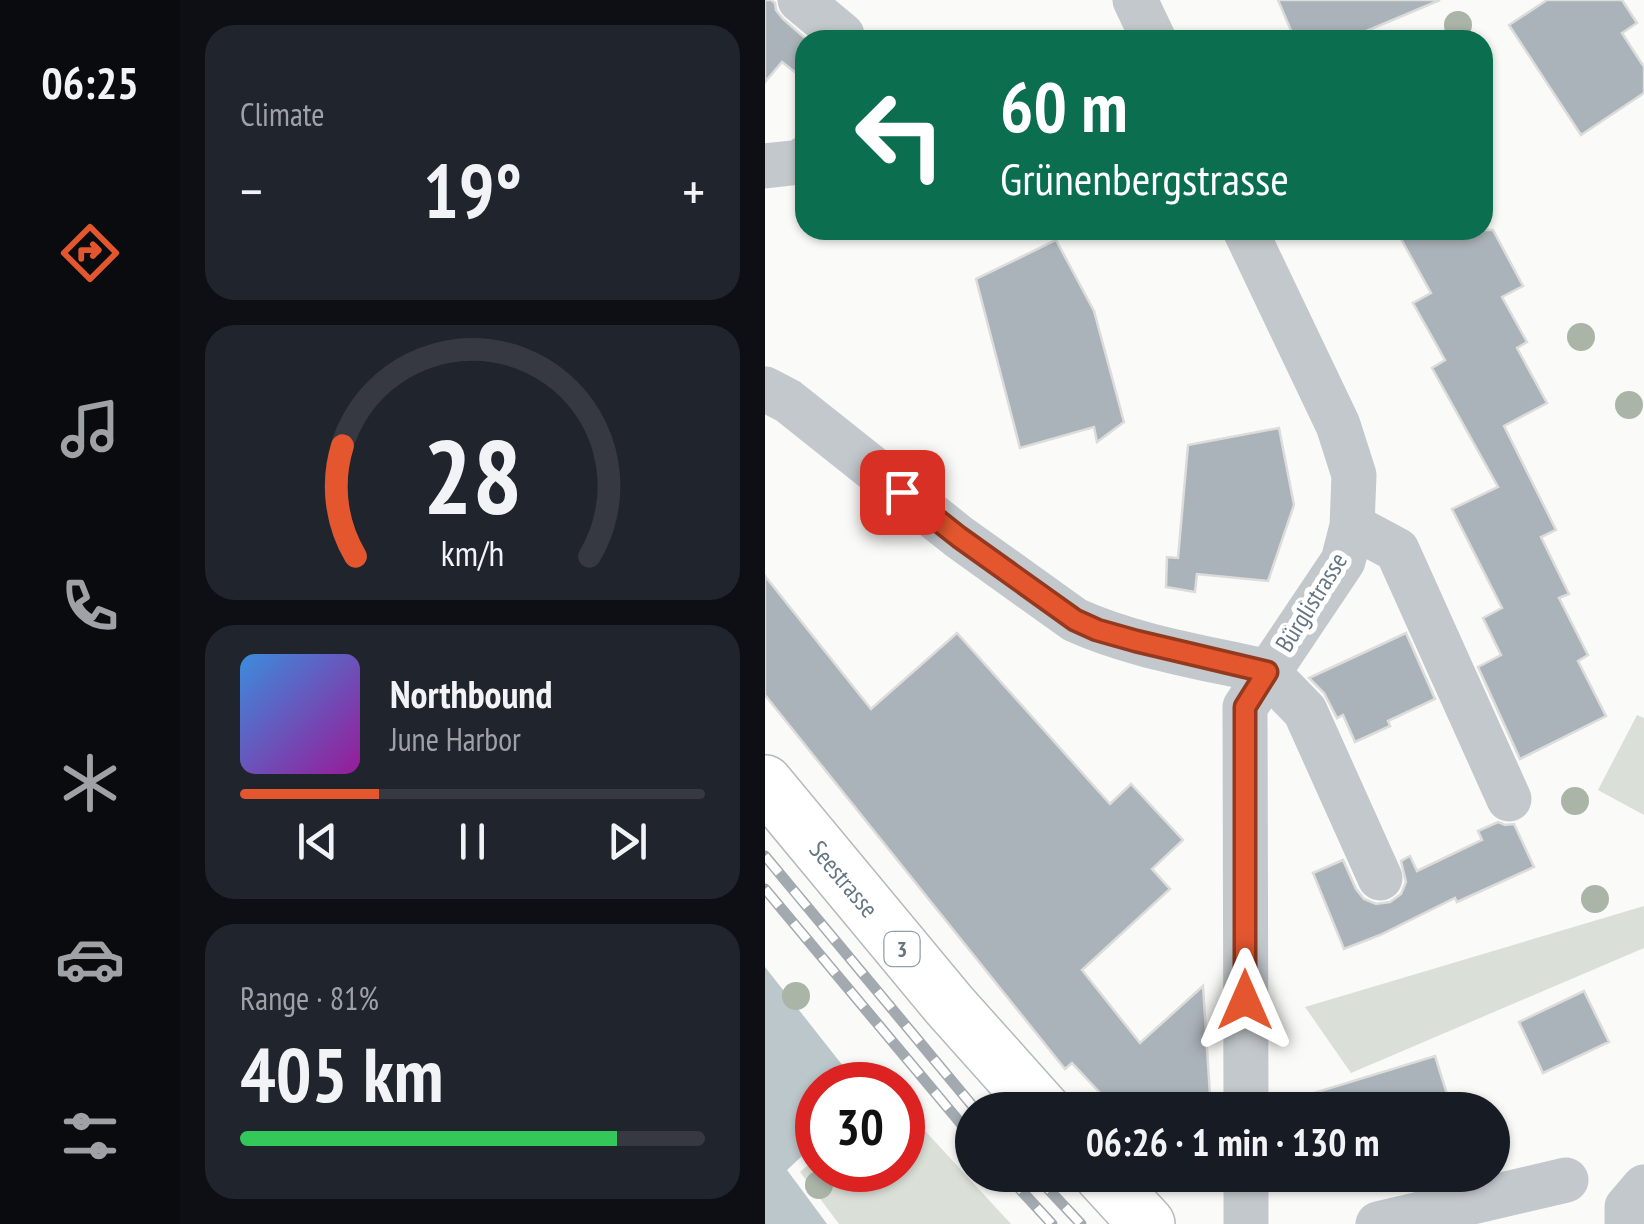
<!DOCTYPE html>
<meta charset="utf-8">
<style>
:root{--surface:#171b24;--page:#20242c;--text:#f1f3f6;--muted:#9ea1a6;--line:#363941;--accent:#e4572e}
body{margin:0;font-family:"PT Sans Narrow",sans-serif;background:var(--page);color:var(--text);height:100vh;display:flex;flex-direction:column;font-size:38px;white-space:nowrap}
*{box-sizing:border-box;margin:0}
p{font-size:32px;color:var(--muted)}
.icon{flex:none;width:55px;height:55px;fill:none;stroke:currentColor;stroke-width:2;stroke-linecap:round;stroke-linejoin:round}
.map{position:relative;flex:1;overflow:hidden}
.drawer{display:flex;flex-direction:column;gap:25px;padding:25px;background:#0d0f14;width:585px}
.drawer>*{flex:none}
.hud{position:absolute;left:30px;top:30px;width:698px;height:210px;border-radius:30px;box-shadow:0 2px 8px #0004;background:#0b6e4f;color:#fff;overflow:hidden}
.speed{position:absolute;left:30px;top:1062px;display:flex;gap:20px;font-size:50px;font-weight:700;text-align:center}
.speed>*{display:grid;place-content:center;width:130px;height:130px;border-radius:50%;background:var(--surface);box-shadow:0 2px 8px #0004;line-height:1}
.speed .limit{border:15px solid #d22;background:#fff;color:#111}
.pin{position:absolute;display:grid;place-items:center;width:85px;height:85px;color:#fff;margin:-42px;border-radius:20px;box-shadow:0 5px 15px #0006}
.me{position:absolute;width:110px;margin:-55px;rotate:0deg;stroke-linejoin:round;filter:drop-shadow(0 0 8px #0008)}
.turn{display:flex;align-items:center;gap:35px;height:210px;padding:0 40px;font-size:45px}
.turn .icon{width:130px;height:130px;stroke-width:2.5}
.turn b{display:block;font-size:70px;line-height:85px}
.big{font-size:75px;font-weight:600;line-height:1.1}
.drawer .tile{flex:1;display:flex;flex-direction:column;justify-content:center;gap:15px;min-width:0;padding:0 35px;border-radius:30px;background:var(--page)}
.drawer .dial{align-items:center;gap:0}
.dial svg{height:260px;overflow:visible;fill:none;stroke:var(--line);stroke-width:7;stroke-linecap:round;text-anchor:middle}
.dial text{fill:var(--text);stroke:none}
.song{display:flex;align-items:center;gap:30px}
.cover{width:120px;height:120px;border-radius:15px;background:linear-gradient(135deg,hsl(210 70% 55%),hsl(300 70% 35%))}
.played{height:10px;border-radius:5px;background:linear-gradient(90deg,var(--accent) 30%,var(--line) 30%)}
.keys{display:flex;justify-content:space-around;direction:ltr}
.heat{display:flex;justify-content:space-between;align-items:center;font-size:55px;direction:ltr}
.charge{height:15px;border-radius:8px;background:linear-gradient(90deg,#34c759 81%,var(--line) 0)}
.trip{position:absolute;left:190px;top:1092px;width:555px;height:100px;border-radius:50px;background:var(--surface);box-shadow:0 2px 8px #0004;font-weight:600;line-height:100px;text-align:center}
main{display:flex;flex:1;min-height:0}
.menu{display:flex;flex-direction:column;width:180px;justify-content:space-around;align-items:center;background:#090b0e;color:var(--muted)}
.menu .icon{width:70px;height:70px}
.menu .current{color:var(--accent)}
.menu b{font-size:45px;color:var(--text)}
.map>svg:first-child{display:block}
.green{fill:#dadfd7}
.water{fill:#bbc7cb}
.building{fill:#aab3b9;stroke:#dcdcda;stroke-width:2.5}
.lines{fill:none;stroke-linecap:round;stroke-linejoin:round}
.major-casing{stroke:#b5babe;stroke-width:58}
.minor{stroke:#c3c8cc;stroke-width:45}
.major{stroke:#fff;stroke-width:55}
.rail-casing{stroke:#a2aab0;stroke-width:11}
.rail{stroke:#fff;stroke-width:8;stroke-dasharray:22;stroke-linecap:butt}
.tree{fill:#aab4a7}
.route-casing{stroke:#94391e;stroke-width:25}
.route{stroke:#e4572e;stroke-width:18}
.labels{text-anchor:middle;stroke-width:10;stroke-linejoin:round;paint-order:stroke}
.shield{fill:#fff;stroke:#939fa8;stroke-width:2.5}
.shield-label{font-size:22px;font-weight:bold;fill:#657683}
.street-label{font-size:25px;fill:#657683;stroke:#fff}
</style>
<main>
<nav class="menu">
<b>06:25</b>
<svg class="icon current" aria-label="directions" viewBox="0 0 24 24"><path d="M12 3l9 9-9 9-9-9zM9 14v-3h6M13 9l2 2-2 2"/></svg>
<svg class="icon" aria-label="music" viewBox="0 0 24 24"><path d="M9 18V5l10-2v13"/><circle cx="6" cy="18" r="3"/><circle cx="16" cy="16" r="3"/></svg>
<svg class="icon" aria-label="phone" viewBox="0 0 24 24"><path d="M5 4h4l2 5-3 2q2 4 5 5l2-3 5 2v4C11 20 4 13 5 4z"/></svg>
<svg class="icon" aria-label="climate" viewBox="0 0 24 24"><path d="M12 3v18M4 7l16 10M4 17L20 7"/></svg>
<svg class="icon" aria-label="car" viewBox="0 0 24 24"><path d="M5 17H2v-5l4-1 3-4h7l3 4 3 1v5h-3M9 17h6M6 11h13"/><circle cx="7" cy="17" r="2"/><circle cx="17" cy="17" r="2"/></svg>
<svg class="icon" aria-label="filters" viewBox="0 0 24 24"><path d="M4 7h16M4 17h16"/><circle cx="9" cy="7" r="2"/><circle cx="15" cy="17" r="2"/></svg>
</nav>
<section class="drawer">
<div class="tile"><p>Climate</p>
<div class="heat"><a>−</a><b class="big">19°</b><a>+</a></div>
</div>
<div class="tile dial"><svg viewBox="0 0 100 80">
<path d="M14 69A42 42 0 1 1 86 69"/>
<path d="M14 69A42 42 0 0 1 10 35" stroke="#e4572e"/>
<text x="50" y="56" font-size="32" font-weight="700">28</text>
<text x="50" y="72" font-size="11">km/h</text>
</svg></div>
<div class="tile">
<div class="song"><i class="cover"></i><div><b>Northbound</b><p>June Harbor</p></div></div>
<div class="played"></div>
<div class="keys"><svg class="icon" aria-label="previous" viewBox="0 0 24 24"><path d="M18 5L8 12l10 7zM5 5v14"/></svg><svg class="icon" aria-label="pause" viewBox="0 0 24 24"><path d="M8 5v14M16 5v14"/></svg><svg class="icon" aria-label="next" viewBox="0 0 24 24"><path d="M6 5l10 7-10 7zM19 5v14"/></svg></div>
</div>
<div class="tile"><p>Range · 81%</p><b class="big">405 km</b><div class="charge"></div></div>
</section>
<div class="map">
<svg width="879" height="1224" viewBox="0 0 879 1224">
<rect width="100%" height="100%" fill="#fafaf8"/>
<path class="green" d="M872,715L879,718V815L833,790Z
M879,906V948L586,1073L540,1007Z
M138,1107L246,1224H74L35,1172L52,1157V1170H138Z"/>
<path class="water" d="M0,967L93,1085H52V1142L22,1170L62,1224H0Z"/>
<path class="building" d="M0,0H6L10,3L11,10L18,19L40,38V80L17,62L0,82Z
M513,0H675L580,40H530Z
M782,0H857L872,23L857,33L879,67V93L816,135L744,25Z
M631,230H728L758,286L737,297L762,342L752,348L782,403L739,426L791,530L776,537L804,594L794,598L823,655L813,661L841,716L755,759L713,667L736,655L718,618L737,608L687,509L733,487L667,368L680,360L648,303L666,293Z
M291,240L329,311L359,422L332,442L329,427L255,448L211,279Z
M514,428L529,505L503,581L432,574L430,592L401,587L402,557L413,558L423,445Z
M0,576L106,709L192,633L345,804L366,784L418,840L387,869L405,889L317,970L375,1043L438,986L446,1110H351L307,1063L300,1069L0,695Z
M641,633L670,699L623,721L625,726L590,742L578,715L572,718L559,693L544,678Z
M733,822L740,825L749,824L769,867L692,902L690,898L615,935L579,949L548,873L578,860L591,889L599,899L611,904L625,902L636,894L641,882L636,861L645,856L652,871L717,840L713,831Z
M819,991L844,1042L778,1073L754,1022Z
M670,1056L687,1110H518L516,1103Z"/>
<g class="lines">
<g class="major-casing">
<path id="major" d="M0,783L185,1006L278,1110
M337,1175L382,1224"/>
</g>
<path class="minor" d="M35,0L77,35L78,40
M370,0L389,40
M0,166L36,162L40,158
M480,230L573,425L589,475L587,526L578,561L480,707L481,1110
M0,389L23,401L194,537L310,620C370,647 438,657 502,672
M587,526L632,550L744,799
M502,672L540,711L615,878
M481,1175V1224
M613,1224L801,1180
M862,1224V1207L879,1187"/>
<use href="#major" class="major"/>
<g class="rail-casing">
<path id="rail" d="M0,856L211,1110
M0,889L208,1138
M242,1175L287,1224
M270,1175L316,1224"/>
</g>
<use href="#rail" class="rail"/>
</g>
<g class="tree">
<circle cx="693" cy="25" r="14"/>
<circle cx="816" cy="337" r="14"/>
<circle cx="864" cy="405" r="14"/>
<circle cx="810" cy="801" r="14"/>
<circle cx="830" cy="899" r="14"/>
<circle cx="31" cy="996" r="14"/>
<circle cx="54" cy="1185" r="14"/>
</g>
<g class="lines">
<g class="route-casing">
<path id="route" d="M137,492L194,537L310,620L332,630L371,641L502,672L480,707V1000"/>
</g>
<use href="#route" class="route"/>
</g>
<g class="labels">
<rect class="shield" x="119.5" y="932" width="35" height="34" rx="8"/>
<g class="shield-label">
<text x="137" y="957">3</text>
</g>
<g class="street-label">
<text transform="translate(546 602) rotate(-58)" y="9">Bürglistrasse</text>
<text transform="translate(79 879) rotate(50)" y="9">Seestrasse</text>
</g>
</g>
</svg>
<div class="speed"><div class="limit">30</div></div>
<div class="pin" style="left:137px;top:492px;background:#d93025"><svg class="icon" aria-label="arrive" viewBox="0 0 24 24"><path d="M6 21V4h12l-3 4 3 4H6"/></svg></div>
<svg class="me" style="left:480px;top:1000px" viewBox="-20 -20 40 40"><path d="M0-17L14 15 0 8-14 15z" fill="#e4572e" stroke="#fff" stroke-width="4"/></svg>
<div class="trip">06:26 · 1 min · 130 m</div>
<div class="hud">
<div class="turn"><svg class="icon" aria-label="left" viewBox="0 0 24 24"><path d="M17 20v-9H6M10 6l-5 5 5 5"/></svg><div><b>60 m</b>Grünenbergstrasse</div></div>
</div>
</div>
</main>
